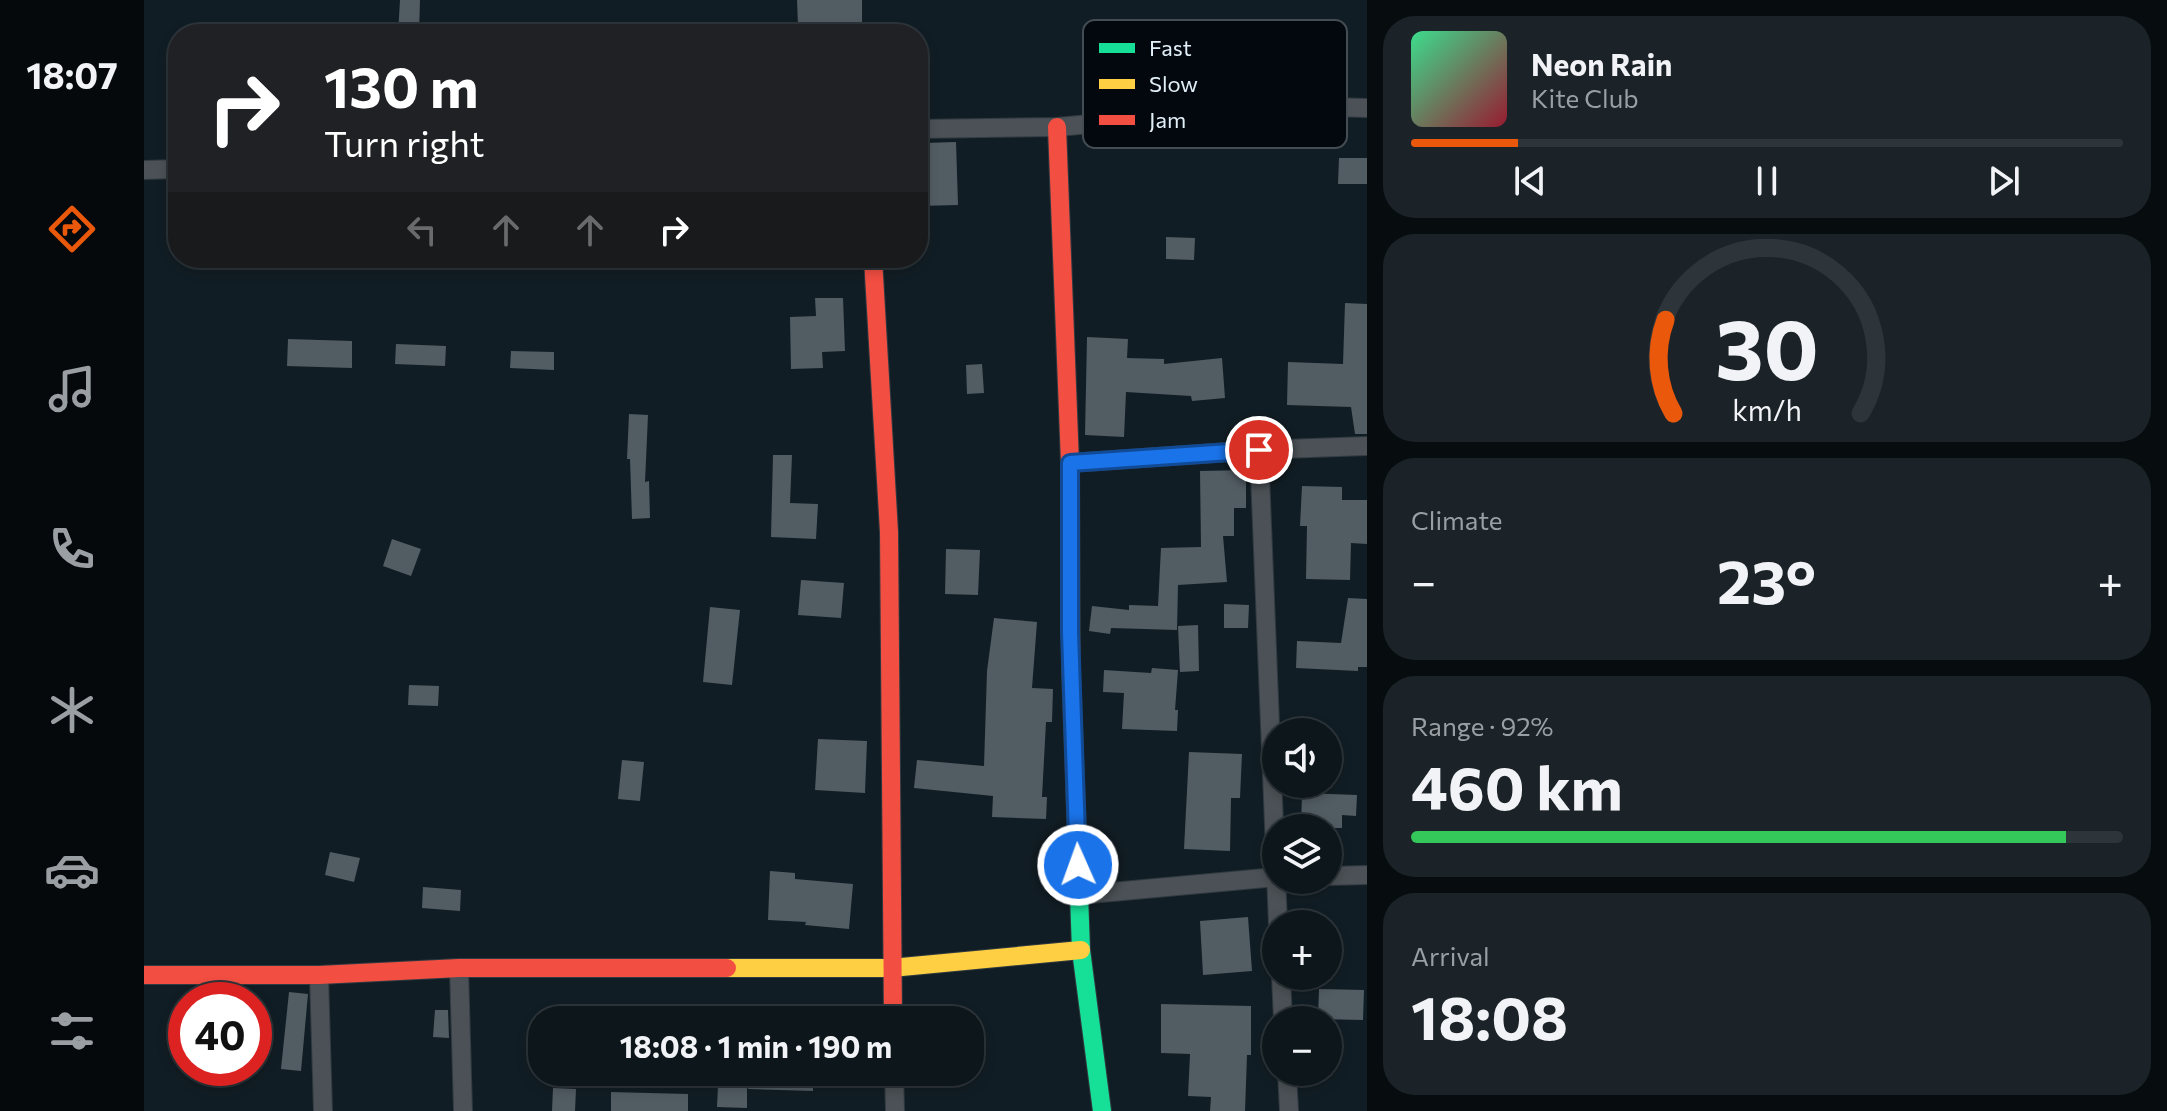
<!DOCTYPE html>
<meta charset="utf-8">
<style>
:root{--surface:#0d161b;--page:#1b2328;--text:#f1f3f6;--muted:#9a9fa3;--line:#2d353a;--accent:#ea580c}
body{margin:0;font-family:Commissioner,sans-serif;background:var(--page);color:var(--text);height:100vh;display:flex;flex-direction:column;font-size:30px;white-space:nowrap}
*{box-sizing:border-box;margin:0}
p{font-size:26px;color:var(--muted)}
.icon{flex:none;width:44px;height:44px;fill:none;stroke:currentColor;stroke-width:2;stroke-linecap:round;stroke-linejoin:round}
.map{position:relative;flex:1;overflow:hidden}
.side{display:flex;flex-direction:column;gap:16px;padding:16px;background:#070c0f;width:800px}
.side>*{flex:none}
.top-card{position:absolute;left:24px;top:24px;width:760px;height:244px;border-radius:32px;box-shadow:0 4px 12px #0003,0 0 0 2px var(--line);background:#202124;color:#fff;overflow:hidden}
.tools{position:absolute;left:1118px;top:718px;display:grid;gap:16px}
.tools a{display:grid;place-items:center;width:80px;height:80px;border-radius:50%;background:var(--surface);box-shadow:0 4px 12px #0003,0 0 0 2px var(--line);font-size:40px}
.speed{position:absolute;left:24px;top:982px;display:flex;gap:16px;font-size:40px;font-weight:700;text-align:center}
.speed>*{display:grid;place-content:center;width:104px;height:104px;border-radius:50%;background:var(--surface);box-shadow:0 4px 12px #0003,0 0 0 2px var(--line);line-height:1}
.speed .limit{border:12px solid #d22;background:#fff;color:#111}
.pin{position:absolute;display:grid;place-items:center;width:68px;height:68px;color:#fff;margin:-34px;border:4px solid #fff;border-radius:50%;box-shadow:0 2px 8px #0007}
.me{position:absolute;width:88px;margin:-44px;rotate:358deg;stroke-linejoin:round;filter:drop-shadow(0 0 6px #0008)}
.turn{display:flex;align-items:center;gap:28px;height:168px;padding:0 24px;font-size:36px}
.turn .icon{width:104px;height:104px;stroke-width:2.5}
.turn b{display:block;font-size:56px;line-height:68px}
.lanes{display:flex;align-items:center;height:76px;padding:0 24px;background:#0003;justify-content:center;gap:40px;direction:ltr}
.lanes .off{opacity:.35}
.big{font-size:60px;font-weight:700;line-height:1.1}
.side .card{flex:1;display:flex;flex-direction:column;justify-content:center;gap:12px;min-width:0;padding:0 28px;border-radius:32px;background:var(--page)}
.side .dial{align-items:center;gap:0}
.dial svg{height:208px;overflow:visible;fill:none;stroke:var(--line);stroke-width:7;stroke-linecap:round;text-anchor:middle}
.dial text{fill:var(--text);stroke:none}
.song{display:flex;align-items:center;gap:24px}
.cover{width:96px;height:96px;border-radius:12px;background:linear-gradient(135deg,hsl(150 70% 55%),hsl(350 70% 35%))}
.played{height:8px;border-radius:4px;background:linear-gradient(90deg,var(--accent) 15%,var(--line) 15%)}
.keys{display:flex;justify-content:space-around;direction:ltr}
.heat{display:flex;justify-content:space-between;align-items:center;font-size:44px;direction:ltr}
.charge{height:12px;border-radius:6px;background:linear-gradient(90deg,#34c759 92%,var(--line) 0)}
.trip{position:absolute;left:384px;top:1006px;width:456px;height:80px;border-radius:32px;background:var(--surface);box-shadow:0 4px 12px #0003,0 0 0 2px var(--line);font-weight:700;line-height:80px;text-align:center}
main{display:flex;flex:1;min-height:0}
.menu{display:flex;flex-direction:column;width:144px;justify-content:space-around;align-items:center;background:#05090b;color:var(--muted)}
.menu .icon{width:56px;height:56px}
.menu .current{color:var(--accent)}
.menu b{font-size:36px;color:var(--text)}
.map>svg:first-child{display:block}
.building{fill:#525c63}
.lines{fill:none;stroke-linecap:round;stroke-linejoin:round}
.street-casing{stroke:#303a40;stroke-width:20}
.fast-casing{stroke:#303a40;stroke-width:20}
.slow-casing{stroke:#303a40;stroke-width:20}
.jam-casing{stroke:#303a40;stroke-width:20}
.street{stroke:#4b5156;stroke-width:18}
.fast{stroke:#16e098;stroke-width:18}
.slow{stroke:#ffcf43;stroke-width:18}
.jam{stroke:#f24e42;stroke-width:18}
.route-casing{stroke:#114b97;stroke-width:20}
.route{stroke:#1a73e8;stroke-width:14}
.key{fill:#02080e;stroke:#454d54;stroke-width:2}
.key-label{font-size:22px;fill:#e2eff8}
</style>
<main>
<nav class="menu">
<b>18:07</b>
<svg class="icon current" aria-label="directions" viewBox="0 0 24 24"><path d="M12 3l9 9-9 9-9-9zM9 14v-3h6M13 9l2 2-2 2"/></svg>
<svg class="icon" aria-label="music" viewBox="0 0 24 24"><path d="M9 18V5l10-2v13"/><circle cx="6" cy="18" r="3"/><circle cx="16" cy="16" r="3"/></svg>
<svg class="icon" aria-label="phone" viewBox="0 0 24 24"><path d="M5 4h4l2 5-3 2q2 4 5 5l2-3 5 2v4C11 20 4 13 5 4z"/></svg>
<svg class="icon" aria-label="climate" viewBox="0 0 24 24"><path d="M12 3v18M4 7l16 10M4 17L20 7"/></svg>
<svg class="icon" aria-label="car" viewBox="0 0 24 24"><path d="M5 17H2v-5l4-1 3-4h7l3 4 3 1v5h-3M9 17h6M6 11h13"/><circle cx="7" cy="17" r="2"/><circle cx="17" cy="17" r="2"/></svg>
<svg class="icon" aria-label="filters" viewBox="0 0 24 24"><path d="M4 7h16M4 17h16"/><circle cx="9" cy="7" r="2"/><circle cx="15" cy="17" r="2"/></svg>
</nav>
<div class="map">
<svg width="1223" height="1111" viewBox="0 0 1223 1111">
<rect width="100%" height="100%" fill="#111d24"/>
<path class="building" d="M256,0H276L275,34H254Z
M653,0H718V23L654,25Z
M812,142L814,205L774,206V150H780L779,143Z
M1195,158H1223V184H1194Z
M1022,237L1051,238L1050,260L1022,259Z
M671,298H699L701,351L678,352L679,368L647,369L646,317L672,316Z
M1201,303L1223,304V434H1211L1207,407L1143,405L1144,362L1199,364Z
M943,337L984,339L983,358L1020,359V364L1078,358L1081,398L1048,401L1047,396L982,392L980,437L941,435Z
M144,339L208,341V368L143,366Z
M252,344L302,346L301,366L251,364Z
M367,351L410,352V370L366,368Z
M838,364L840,393L823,394L822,365Z
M485,414L504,415L501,482L505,481L506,518L488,519L486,459H483Z
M629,455H648L646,503L674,504L672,539L627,537Z
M1102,470V508H1090V536H1079L1083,582L1034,585L1033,630L967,628L966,634L945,631L948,606L985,610V605L1014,606L1017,548L1057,547L1056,471Z
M1158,486L1198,487V500H1223V544L1207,543L1206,580L1162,579L1163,526H1156Z
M248,539L277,549L267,576L239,566Z
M802,549L836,550L834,595L801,594Z
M657,580L700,583L697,618L654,615Z
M1204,598L1223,599V667H1214V671L1152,668L1153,641L1197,643Z
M1080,604L1105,605L1104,628H1080Z
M566,607L596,610L588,685L559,682Z
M850,618L893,622L888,688L909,689L908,722H902L898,797H903L902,819L848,817L849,796L770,788L773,760L840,766L843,671Z
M1054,625L1055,671L1036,672L1034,626Z
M1008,668L1034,670L1031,710H1034L1033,731L978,729L980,693L959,692L960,670L1007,673Z
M265,685L295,686L294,706L264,705Z
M674,739L723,741L721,793L671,790Z
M1045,752L1098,754L1096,798H1087L1086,851L1040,849Z
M478,760L500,762L496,801L474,799Z
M1158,793L1213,795L1212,816L1198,815V828H1157Z
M186,852L216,858L210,882L181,875Z
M626,871L651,873V879L709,884L705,929L661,925L662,922L624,920Z
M279,887L317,890L316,911L278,908Z
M1104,917L1108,971L1059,975L1056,921Z
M1175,989L1220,990L1219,1020L1174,1019Z
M145,992L164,994L157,1071L137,1069Z
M1017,1004L1107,1006V1055H1103L1101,1111H1066L1067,1097L1044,1096L1046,1054L1017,1053Z
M291,1010H304L305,1038L289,1037Z
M604,1073L669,1075V1091L604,1089Z
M574,1085L603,1086V1108L573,1107Z
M409,1088L432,1089L431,1111H408Z
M467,1092L544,1094V1111H467Z"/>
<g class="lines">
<g class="street-casing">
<path id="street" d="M774,129L913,127L1149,106L1223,108
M0,170L34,169
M1115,450L1134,924
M926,463L1115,450L1223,446
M1184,876L1223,875
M935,895L1132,877
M315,968L319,1111
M175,975L179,1111
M1137,976L1139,1020
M750,1072L751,1111
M1143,1072L1145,1111"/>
</g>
<g class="fast-casing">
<path id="fast" d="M927,670L937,950L958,1111"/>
</g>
<g class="slow-casing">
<path id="slow" d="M583,968H747L937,950"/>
</g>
<g class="jam-casing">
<path id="jam" d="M913,127L926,463L927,670
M729,258L745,532L749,1020
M0,975H175L315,968H583"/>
</g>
<use href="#street" class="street"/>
<use href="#fast" class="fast"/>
<use href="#slow" class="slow"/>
<use href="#jam" class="jam"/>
</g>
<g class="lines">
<g class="route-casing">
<path id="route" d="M934,865L926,632V463L1115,450"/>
</g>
<use href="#route" class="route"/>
</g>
<rect x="939" y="20" width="264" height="128" rx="12" class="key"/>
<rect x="955" y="43" width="36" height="10" fill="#16e098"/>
<rect x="955" y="79" width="36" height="10" fill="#ffcf43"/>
<rect x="955" y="115" width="36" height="10" fill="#f24e42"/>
<g class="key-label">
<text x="1005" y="56">Fast</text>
<text x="1005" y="92">Slow</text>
<text x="1005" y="128">Jam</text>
</g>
</svg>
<div class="tools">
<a><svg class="icon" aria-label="sound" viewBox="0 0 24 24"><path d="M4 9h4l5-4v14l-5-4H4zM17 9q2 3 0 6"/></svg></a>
<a><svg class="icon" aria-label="layers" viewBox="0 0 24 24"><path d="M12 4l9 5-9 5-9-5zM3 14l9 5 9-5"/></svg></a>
<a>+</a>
<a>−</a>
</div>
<div class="speed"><div class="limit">40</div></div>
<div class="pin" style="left:1115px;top:450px;background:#d93025"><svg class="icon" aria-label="arrive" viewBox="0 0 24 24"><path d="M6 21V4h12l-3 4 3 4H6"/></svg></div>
<svg class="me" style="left:934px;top:865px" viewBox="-20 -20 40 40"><circle r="17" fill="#1a73e8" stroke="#fff" stroke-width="3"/><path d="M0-11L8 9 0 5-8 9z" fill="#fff"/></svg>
<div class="trip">18:08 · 1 min · 190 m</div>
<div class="top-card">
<div class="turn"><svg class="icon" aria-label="right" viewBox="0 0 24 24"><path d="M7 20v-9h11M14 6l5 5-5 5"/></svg><div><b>130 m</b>Turn right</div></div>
<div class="lanes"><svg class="icon off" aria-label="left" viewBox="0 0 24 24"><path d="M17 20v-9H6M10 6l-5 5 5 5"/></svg><svg class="icon off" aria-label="ahead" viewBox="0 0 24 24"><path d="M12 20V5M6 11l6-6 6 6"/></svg><svg class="icon off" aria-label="ahead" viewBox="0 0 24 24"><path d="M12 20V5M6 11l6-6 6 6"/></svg><svg class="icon" aria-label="right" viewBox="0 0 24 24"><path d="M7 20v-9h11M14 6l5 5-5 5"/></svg></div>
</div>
</div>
<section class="side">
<div class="card">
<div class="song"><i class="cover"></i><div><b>Neon Rain</b><p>Kite Club</p></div></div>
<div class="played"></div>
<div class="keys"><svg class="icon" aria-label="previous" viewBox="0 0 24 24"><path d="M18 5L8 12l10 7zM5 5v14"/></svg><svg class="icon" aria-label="pause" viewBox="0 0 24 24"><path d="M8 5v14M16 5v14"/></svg><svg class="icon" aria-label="next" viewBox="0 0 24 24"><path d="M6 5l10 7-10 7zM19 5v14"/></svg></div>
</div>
<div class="card dial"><svg viewBox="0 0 100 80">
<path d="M14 69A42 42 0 1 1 86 69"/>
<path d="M14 69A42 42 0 0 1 11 33" stroke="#ea580c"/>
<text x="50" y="56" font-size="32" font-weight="700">30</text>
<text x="50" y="72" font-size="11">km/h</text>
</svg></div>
<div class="card"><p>Climate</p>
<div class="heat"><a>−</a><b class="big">23°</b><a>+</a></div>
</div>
<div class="card"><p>Range · 92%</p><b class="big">460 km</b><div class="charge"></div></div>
<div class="card"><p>Arrival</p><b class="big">18:08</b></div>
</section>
</main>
